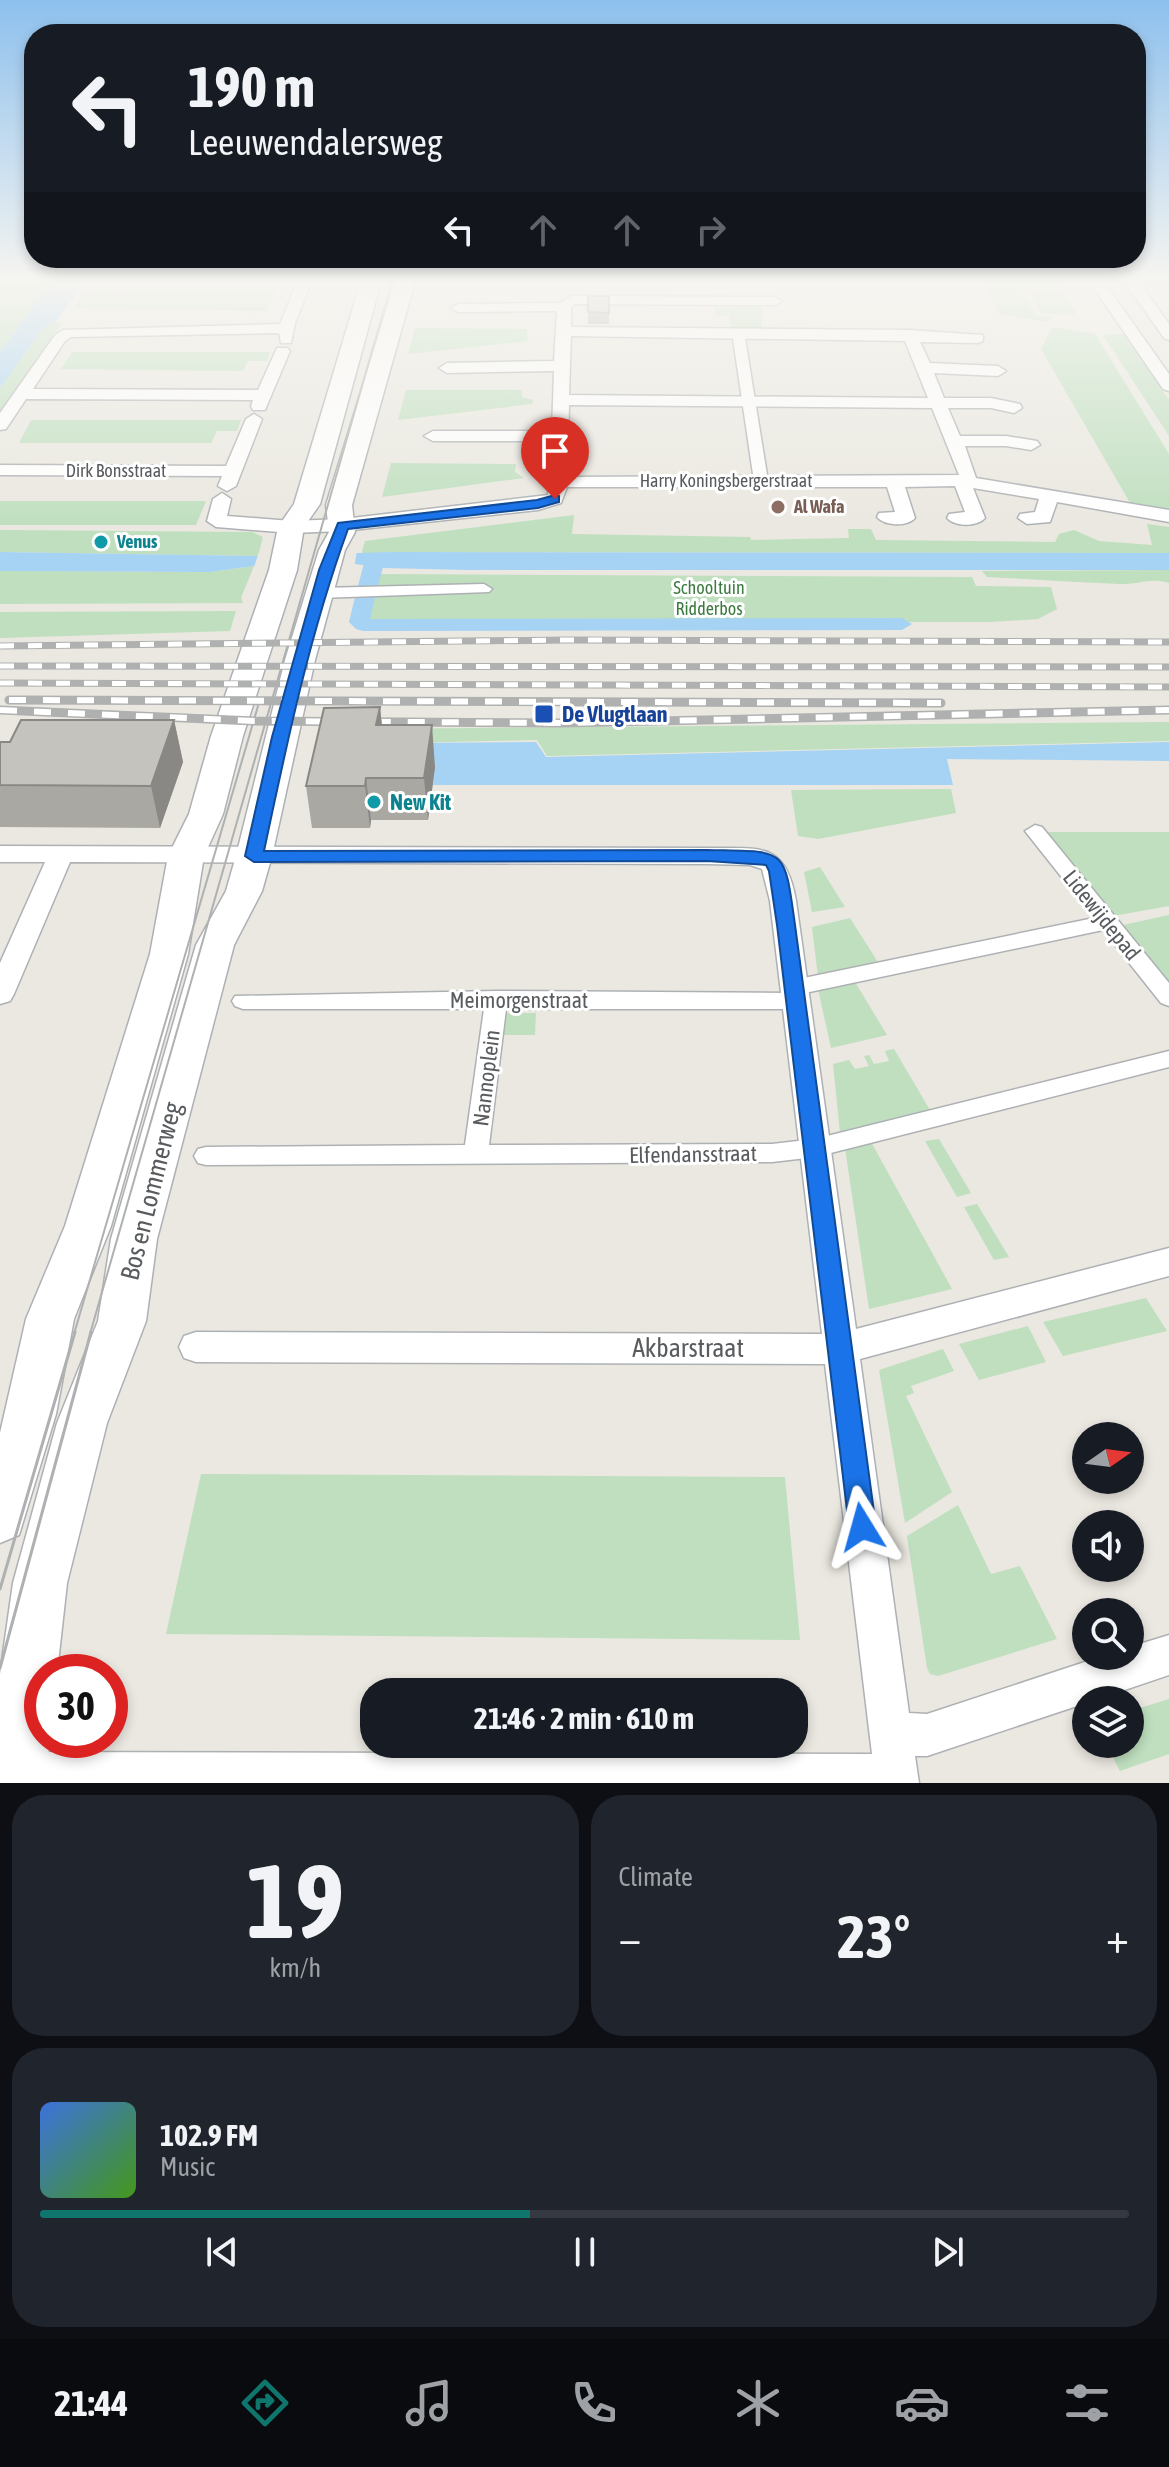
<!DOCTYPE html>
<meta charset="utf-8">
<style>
:root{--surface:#171b24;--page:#20242c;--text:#f1f3f6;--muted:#9ea1a6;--line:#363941;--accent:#0f766e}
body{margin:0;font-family:"Asap Condensed",sans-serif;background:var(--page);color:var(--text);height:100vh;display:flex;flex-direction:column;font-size:30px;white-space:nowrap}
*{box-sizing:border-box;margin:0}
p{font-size:26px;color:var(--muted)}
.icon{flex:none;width:44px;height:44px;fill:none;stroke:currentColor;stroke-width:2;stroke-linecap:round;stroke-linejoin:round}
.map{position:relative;height:1783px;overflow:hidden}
.details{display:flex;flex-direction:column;gap:12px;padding:12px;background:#0d0f14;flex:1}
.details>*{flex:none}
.hud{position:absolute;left:24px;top:24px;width:1122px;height:244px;border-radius:32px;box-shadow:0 4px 12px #0003;background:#171b24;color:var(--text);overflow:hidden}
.needle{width:52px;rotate:76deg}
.buttons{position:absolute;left:1072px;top:1422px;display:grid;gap:16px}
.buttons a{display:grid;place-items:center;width:72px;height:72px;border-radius:50%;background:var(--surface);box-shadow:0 4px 12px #0003;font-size:40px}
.speed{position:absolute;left:24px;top:1654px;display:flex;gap:16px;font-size:40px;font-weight:700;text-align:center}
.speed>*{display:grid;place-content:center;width:104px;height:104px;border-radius:50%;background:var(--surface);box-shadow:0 4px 12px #0003;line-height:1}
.speed .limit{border:12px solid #d22;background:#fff;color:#111}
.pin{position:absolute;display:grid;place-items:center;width:68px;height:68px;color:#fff;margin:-82px -34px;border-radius:50% 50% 50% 0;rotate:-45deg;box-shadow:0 0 8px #0007}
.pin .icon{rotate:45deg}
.me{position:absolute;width:88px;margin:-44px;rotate:352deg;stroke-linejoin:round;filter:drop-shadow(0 0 6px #0008)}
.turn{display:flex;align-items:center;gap:28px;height:168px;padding:0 32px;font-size:36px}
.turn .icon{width:104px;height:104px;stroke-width:2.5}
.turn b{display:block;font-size:56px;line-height:68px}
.lanes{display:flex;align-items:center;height:76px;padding:0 32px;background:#0003;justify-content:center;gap:40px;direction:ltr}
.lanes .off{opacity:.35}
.big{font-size:60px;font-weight:700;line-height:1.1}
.details .widget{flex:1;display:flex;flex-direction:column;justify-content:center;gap:12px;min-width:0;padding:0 28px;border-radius:32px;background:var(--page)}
.details .dial{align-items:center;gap:0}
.dial b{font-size:104px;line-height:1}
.song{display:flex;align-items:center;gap:24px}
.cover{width:96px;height:96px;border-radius:12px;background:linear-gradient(135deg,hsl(220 70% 55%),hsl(100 70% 35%))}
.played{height:8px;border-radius:4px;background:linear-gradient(90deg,var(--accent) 45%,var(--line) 45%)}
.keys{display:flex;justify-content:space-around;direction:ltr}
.heat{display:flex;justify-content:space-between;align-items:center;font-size:44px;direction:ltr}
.details .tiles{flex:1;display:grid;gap:12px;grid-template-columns:1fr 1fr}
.widget:last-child{grid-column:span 2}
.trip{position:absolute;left:360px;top:1678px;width:448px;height:80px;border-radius:32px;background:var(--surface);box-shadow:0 4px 12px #0003;font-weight:700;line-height:80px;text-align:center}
.dock{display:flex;height:128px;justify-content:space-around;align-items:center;background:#090b0e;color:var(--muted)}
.dock .icon{width:56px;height:56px}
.dock .active{color:var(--accent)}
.dock b{font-size:36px;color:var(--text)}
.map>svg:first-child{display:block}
.green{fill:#bfdfbf}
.water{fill:#a6d2f4}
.pier{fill:#eae8e0}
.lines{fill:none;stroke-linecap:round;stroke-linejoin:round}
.canal{fill:#a6d2f4;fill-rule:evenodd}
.pedestrian-casing{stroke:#aeb1b4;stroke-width:3}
.minor-casing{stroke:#aeb1b4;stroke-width:3}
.secondary-casing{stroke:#adb0b4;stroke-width:3}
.pedestrian{fill:#fff;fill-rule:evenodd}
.minor{fill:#fff;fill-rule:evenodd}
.secondary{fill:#fff;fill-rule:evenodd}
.tram-far1{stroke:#afb0b0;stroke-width:2}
.tram{stroke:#afb0b0;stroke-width:3}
.rail-far1-casing{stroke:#afb0b0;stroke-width:7}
.rail-casing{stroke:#afb0b0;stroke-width:9}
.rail-far1{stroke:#fff;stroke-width:5;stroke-dasharray:14;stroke-linecap:butt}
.rail{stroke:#fff;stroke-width:6;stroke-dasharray:17;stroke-linecap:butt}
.wall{fill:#a9a8a3}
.shaded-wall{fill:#8a8884}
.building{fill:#c5c3bd;stroke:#8a8884;stroke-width:2}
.route{fill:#1a73e8;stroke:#114b97;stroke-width:2}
.education-dot{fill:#8d6e63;stroke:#fff;stroke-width:3}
.culture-dot{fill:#0f9aa8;stroke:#fff;stroke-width:3}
.transit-dot{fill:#1a4fb4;stroke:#fff;stroke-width:3}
.labels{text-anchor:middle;stroke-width:6;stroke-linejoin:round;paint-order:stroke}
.far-street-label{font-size:18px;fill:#595c5f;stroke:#fff}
.far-education-label{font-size:18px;font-weight:bold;fill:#785e54;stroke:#fff;text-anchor:start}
.far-culture-label{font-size:18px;font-weight:bold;fill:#0d838f;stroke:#fff;text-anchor:start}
.far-park-label{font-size:18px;fill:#3c7b3f;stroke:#fff}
.transit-label{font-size:22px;font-weight:bold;fill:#164399;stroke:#fff;text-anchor:start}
.culture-label{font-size:22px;font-weight:bold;fill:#0d838f;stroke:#fff;text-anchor:start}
.street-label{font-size:22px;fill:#595c5f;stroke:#fff}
.near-street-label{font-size:26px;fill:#595c5f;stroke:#fff}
</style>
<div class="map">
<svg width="1169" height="1783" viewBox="0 0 1169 1783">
<rect width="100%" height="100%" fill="#eae8e0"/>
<path class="green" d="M0,278H60L0,363Z
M982,280H1060L1066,289H1021L1036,316L1051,317L1047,322L1000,314Z
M276,290L266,311L74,308L85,292Z
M1029,292H1063L1076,314H1042Z
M714,304H762V328H731L729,316H716Z
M55,322L61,324L0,417V388L44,327Z
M1052,327L1095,334L1169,454V513L1133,508L1041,349Z
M415,328L527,329L528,341L408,354Z
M1124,334L1169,400V436L1103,335Z
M72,352H270L267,361H248L243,371L61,369Z
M406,390H522V397L533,400L532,404L398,420Z
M31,420H241L237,431H217L211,443H19Z
M391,463L516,464L515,472L524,478L382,497Z
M0,501H206L196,525H0Z
M574,515L572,534L750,537L751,540L849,538L848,529H871L876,540L1055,542L1059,534L1074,530L1099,541L1152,545L1147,524L1169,527V553L395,552L361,555L365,541Z
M0,530L252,532L263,537L258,556L0,552Z
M254,566L241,598L243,603L0,604V571L210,572Z
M1169,570V583C1150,577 1138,585 1120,584C1076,582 1032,579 987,577L982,571Z
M374,574L972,577L976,586L1051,587L1057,609L1038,619L990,622L362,623Z
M236,611L230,631L0,638V612Z
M1169,722V741L547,756L537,740L405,743L350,729Z
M951,789L956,813L818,839L798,836L791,790Z
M1047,832H1169V906L1113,916Z
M820,867L845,907L812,912L804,872Z
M1169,915V982L1123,925Z
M850,918L881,967L818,977L812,927Z
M855,982L887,1035L831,1048L818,989Z
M500,1013H536L535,1035H499Z
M894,1049L930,1110L928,1114L840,1133L833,1064L849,1060L855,1069L869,1066L864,1056L869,1055L874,1064L889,1061L885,1051Z
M939,1139L971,1193L957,1197L925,1141Z
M870,1140L952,1289L869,1309L845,1148Z
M977,1204L1009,1257L994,1260L964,1207Z
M1146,1298L1167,1331L1063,1356L1043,1322Z
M1028,1326L1046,1362L979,1380L959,1344Z
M943,1349L954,1371L911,1386L914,1393L906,1396L952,1492L905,1523L879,1370Z
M201,1474L785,1477L800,1640L166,1634Z
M958,1505L991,1574L1020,1566L1057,1639L938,1676L930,1674L927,1668L907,1536Z
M1169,1699V1754L1120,1771L1106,1744H1130V1711Z"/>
<path class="water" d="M55,278H87L56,321L44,327L0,388V352Z
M0,552L258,556L395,552L1169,553V570H468L383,568L355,564L254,566L210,572L0,571Z
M536,742L546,757L1169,742V761L947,759L953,785H433L434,767L404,743Z"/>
<path class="pier" d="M357,551L354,568L253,570L259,552Z"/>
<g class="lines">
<path class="canal" d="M374,557L384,563L378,586L369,592L375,597L370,619L902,618L912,624L902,630L363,631L356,629L349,622L355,597L364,591L358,586L364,563Z"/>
<g class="pedestrian-casing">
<path id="pedestrian" d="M738,329L744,332L768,481L761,485L754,481L732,332Z
M484,584L492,589L489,592L320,598L312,593L320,588Z
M1035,825L1042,827L1169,983V1006L1161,1003L1103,930L800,994L807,1001L804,1006L796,1009H506L489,1145L772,1144L815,1139L1169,1051V1067L815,1157L772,1162L206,1165L198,1163L194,1156L198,1149L206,1147L465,1145L484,1009H243L235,1006L232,1001L235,996L496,991L786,993L783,988L786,983L794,980L1094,918L1025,831Z"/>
</g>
<g class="minor-casing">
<path id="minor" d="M299,278H313L295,323L291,343H281L279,333L71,337L65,341L33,389L258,390L277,348H287L290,351L265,410H253L251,406L253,400L26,399L6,429L0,430V413L55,335L63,330L280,324Z
M1087,278H1101L1169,374V391L1163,389Z
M1122,278H1136L1169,324V340L1164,338Z
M1161,278H1169V284L1164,283Z
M571,296L775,297L782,301L775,305L575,304L571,308V327L910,330L983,335V341L978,343L920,342L930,363L998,366L1006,371L998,376L934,373L944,398H991L1020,404L1022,408L1014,413L991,408H948L960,436H1006L1037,441L1040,445L1031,450L1006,446H965L976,478L1169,510V522L1057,502L1050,522L1027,524L1018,518L1020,514L1035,512L1039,499L973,488L985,518C977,527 955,527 947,518L949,514L965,512L955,486L905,487L915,518C907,527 885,526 877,517L879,513L895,512L887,487H567L561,503L538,510L343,531L291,533L216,527L207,521L213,499L222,493L231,499L227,516L291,521L343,519L548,495L551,441H433L424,436L433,431H552L554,371L447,373L439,368L447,363L554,361L557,311L458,312L451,308L458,304L560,303ZM571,336L905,341L928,398L569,395ZM569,405L932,408L959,475L567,477Z
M254,414L262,419L236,486L227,491L218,486L222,476L0,475V465L226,466L246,419Z
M0,846L707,848C759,849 786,840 796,901L856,1329L1169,1248V1276L860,1359L909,1713L927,1714L1103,1656H1130V1647L1169,1635V1675L1095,1700H1086V1703L927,1756H915L919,1783H0V1752L872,1754L825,1364L196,1362L184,1358L179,1347L184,1336L196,1332L822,1334L770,901L762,869L750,865L707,864L70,862L14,994L10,1001L0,1004V963L45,862H0Z"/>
</g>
<g class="secondary-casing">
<path id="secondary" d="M362,278H382L320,504L304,527L297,570L243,736L223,814L204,856L188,954L111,1226L74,1319L56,1414L19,1535L0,1543V1433L26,1319L65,1226L150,954L168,856L189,814L211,736L269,570L278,527L294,504Z
M396,278H416L352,505L355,532L345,550L315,660L272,856L262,891L234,945L157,1239L146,1321L107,1423L67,1583L57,1672H42V1740H50L45,1783H0V1674L13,1583L57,1423L98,1321L111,1239L196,945L226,891L236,856L285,660L319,550L329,532L326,505Z"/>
</g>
<use href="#pedestrian" class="pedestrian"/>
<use href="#minor" class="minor"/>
<use href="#secondary" class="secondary"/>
<path class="tram-far1" d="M74,1334L258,706
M90,1334L393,278"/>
<path class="tram" d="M0,1589L75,1332
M0,1668L91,1332"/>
<g class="rail-far1-casing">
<path id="rail-far1" d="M0,646L568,640L1169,642
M0,666L1169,667
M0,683L1169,687"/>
</g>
<g class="rail-casing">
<path id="rail" d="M9,700L941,703
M0,710L254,721L564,723L1169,710"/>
</g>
<use href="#rail-far1" class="rail-far1"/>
<use href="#rail" class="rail"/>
</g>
<path class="wall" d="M588,296L609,313V324H588Z
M380,707L382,725L435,767L428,820H371L370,828H312L306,786Z
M174,720L183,762L160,828L0,827V742H10Z"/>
<path class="shaded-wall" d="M380,707L384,748L376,725Z
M174,720L183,762L160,828L151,786Z
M432,725L435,767L428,820L424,778Z
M366,778L371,820L370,828L365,786Z"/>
<path class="building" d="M588,296H609V313L588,312Z
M380,707L376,725H432L424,778H366L365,786H306L324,708Z
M21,720H174L151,786L0,785V742H10Z"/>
<linearGradient id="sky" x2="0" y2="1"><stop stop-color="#8dc0ed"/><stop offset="0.53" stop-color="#f6f5f1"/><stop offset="1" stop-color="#f6f5f1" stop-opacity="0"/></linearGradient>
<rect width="1169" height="528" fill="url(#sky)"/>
<path class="route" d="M555,495L559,496V502L538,508L348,529C310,633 287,742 264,851L707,850C787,852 784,845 795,925L876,1527L872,1536L862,1540L853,1536L849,1527L777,925L769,871L766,865L707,861L254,862L245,856L272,737L319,570L338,523L537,500Z"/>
<circle class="education-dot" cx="778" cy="507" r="8"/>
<g class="culture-dot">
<circle cx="101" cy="542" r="8"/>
<circle cx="374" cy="802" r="8"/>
</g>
<rect class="transit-dot" x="534" y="704" width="20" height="20" rx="4"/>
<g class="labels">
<g class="far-street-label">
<text x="116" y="477">Dirk Bonsstraat</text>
<text x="726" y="487">Harry Koningsbergerstraat</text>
</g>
<g class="far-education-label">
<text x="794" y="513">Al Wafa</text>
</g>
<g class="far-culture-label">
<text x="117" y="548">Venus</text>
</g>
<g class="far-park-label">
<text x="709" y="594">Schooltuin<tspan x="709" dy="21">Ridderbos</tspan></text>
</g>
<g class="transit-label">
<text x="562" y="722">De Vlugtlaan</text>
</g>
<g class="culture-label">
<text x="390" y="810">New Kit</text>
</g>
<g class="street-label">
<text transform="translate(1102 915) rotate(51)" y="8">Lidewijdepad</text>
<text x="519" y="1008">Meimorgenstraat</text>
<text transform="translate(486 1078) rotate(-83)" y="8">Nannoplein</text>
<text transform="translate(693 1154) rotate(-1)" y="8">Elfendansstraat</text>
</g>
<g class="near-street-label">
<text transform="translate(151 1191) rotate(-76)" y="9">Bos en Lommerweg</text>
<text x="688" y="1357">Akbarstraat</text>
</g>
</g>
</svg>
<div class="buttons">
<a><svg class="needle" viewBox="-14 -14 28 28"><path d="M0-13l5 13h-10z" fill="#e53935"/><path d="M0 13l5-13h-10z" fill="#9ea1a6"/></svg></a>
<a><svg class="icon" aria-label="sound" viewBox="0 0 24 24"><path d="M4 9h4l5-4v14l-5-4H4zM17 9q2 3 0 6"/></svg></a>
<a><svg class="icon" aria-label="search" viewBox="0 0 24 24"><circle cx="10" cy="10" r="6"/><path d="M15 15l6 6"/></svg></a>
<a><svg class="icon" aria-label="layers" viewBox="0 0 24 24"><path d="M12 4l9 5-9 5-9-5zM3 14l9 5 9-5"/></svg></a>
</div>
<div class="speed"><div class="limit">30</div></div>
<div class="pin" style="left:555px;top:499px;background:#d93025"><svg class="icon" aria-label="arrive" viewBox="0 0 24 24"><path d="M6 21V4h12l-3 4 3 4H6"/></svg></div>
<svg class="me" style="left:862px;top:1527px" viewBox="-20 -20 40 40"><path d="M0-17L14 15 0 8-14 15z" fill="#1a73e8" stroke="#fff" stroke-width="4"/></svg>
<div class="trip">21:46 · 2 min · 610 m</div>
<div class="hud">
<div class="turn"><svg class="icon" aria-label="left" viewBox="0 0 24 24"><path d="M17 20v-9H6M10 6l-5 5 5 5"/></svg><div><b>190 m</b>Leeuwendalersweg</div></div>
<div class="lanes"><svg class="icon" aria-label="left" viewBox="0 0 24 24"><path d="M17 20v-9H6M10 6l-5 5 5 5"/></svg><svg class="icon off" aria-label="ahead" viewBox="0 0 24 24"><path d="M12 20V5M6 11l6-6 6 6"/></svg><svg class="icon off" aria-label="ahead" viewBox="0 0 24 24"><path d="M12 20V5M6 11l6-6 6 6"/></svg><svg class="icon off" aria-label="right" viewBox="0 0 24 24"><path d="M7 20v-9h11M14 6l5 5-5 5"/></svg></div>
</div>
</div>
<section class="details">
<div class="tiles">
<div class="widget dial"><b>19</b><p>km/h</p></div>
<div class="widget"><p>Climate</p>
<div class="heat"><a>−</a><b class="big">23°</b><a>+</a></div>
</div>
<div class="widget">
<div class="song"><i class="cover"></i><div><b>102.9 FM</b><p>Music</p></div></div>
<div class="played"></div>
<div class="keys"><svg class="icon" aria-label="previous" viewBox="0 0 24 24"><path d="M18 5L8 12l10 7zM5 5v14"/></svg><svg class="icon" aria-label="pause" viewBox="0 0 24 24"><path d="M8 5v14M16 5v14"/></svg><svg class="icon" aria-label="next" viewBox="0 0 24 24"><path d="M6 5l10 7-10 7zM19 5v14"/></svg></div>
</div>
</div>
</section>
<nav class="dock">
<b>21:44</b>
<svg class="icon active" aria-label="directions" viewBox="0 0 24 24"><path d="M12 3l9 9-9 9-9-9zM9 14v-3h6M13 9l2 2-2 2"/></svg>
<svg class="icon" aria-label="music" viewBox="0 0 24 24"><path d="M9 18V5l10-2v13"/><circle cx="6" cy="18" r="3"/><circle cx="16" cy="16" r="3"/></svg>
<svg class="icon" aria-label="phone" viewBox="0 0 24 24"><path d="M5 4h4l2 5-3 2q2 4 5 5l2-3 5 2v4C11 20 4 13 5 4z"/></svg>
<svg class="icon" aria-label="climate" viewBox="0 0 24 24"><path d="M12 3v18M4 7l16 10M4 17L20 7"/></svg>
<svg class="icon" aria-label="car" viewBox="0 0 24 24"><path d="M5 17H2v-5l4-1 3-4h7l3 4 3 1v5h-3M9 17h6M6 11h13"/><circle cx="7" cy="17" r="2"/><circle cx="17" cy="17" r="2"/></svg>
<svg class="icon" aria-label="filters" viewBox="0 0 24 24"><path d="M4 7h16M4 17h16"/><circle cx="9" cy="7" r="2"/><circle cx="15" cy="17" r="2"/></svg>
</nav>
